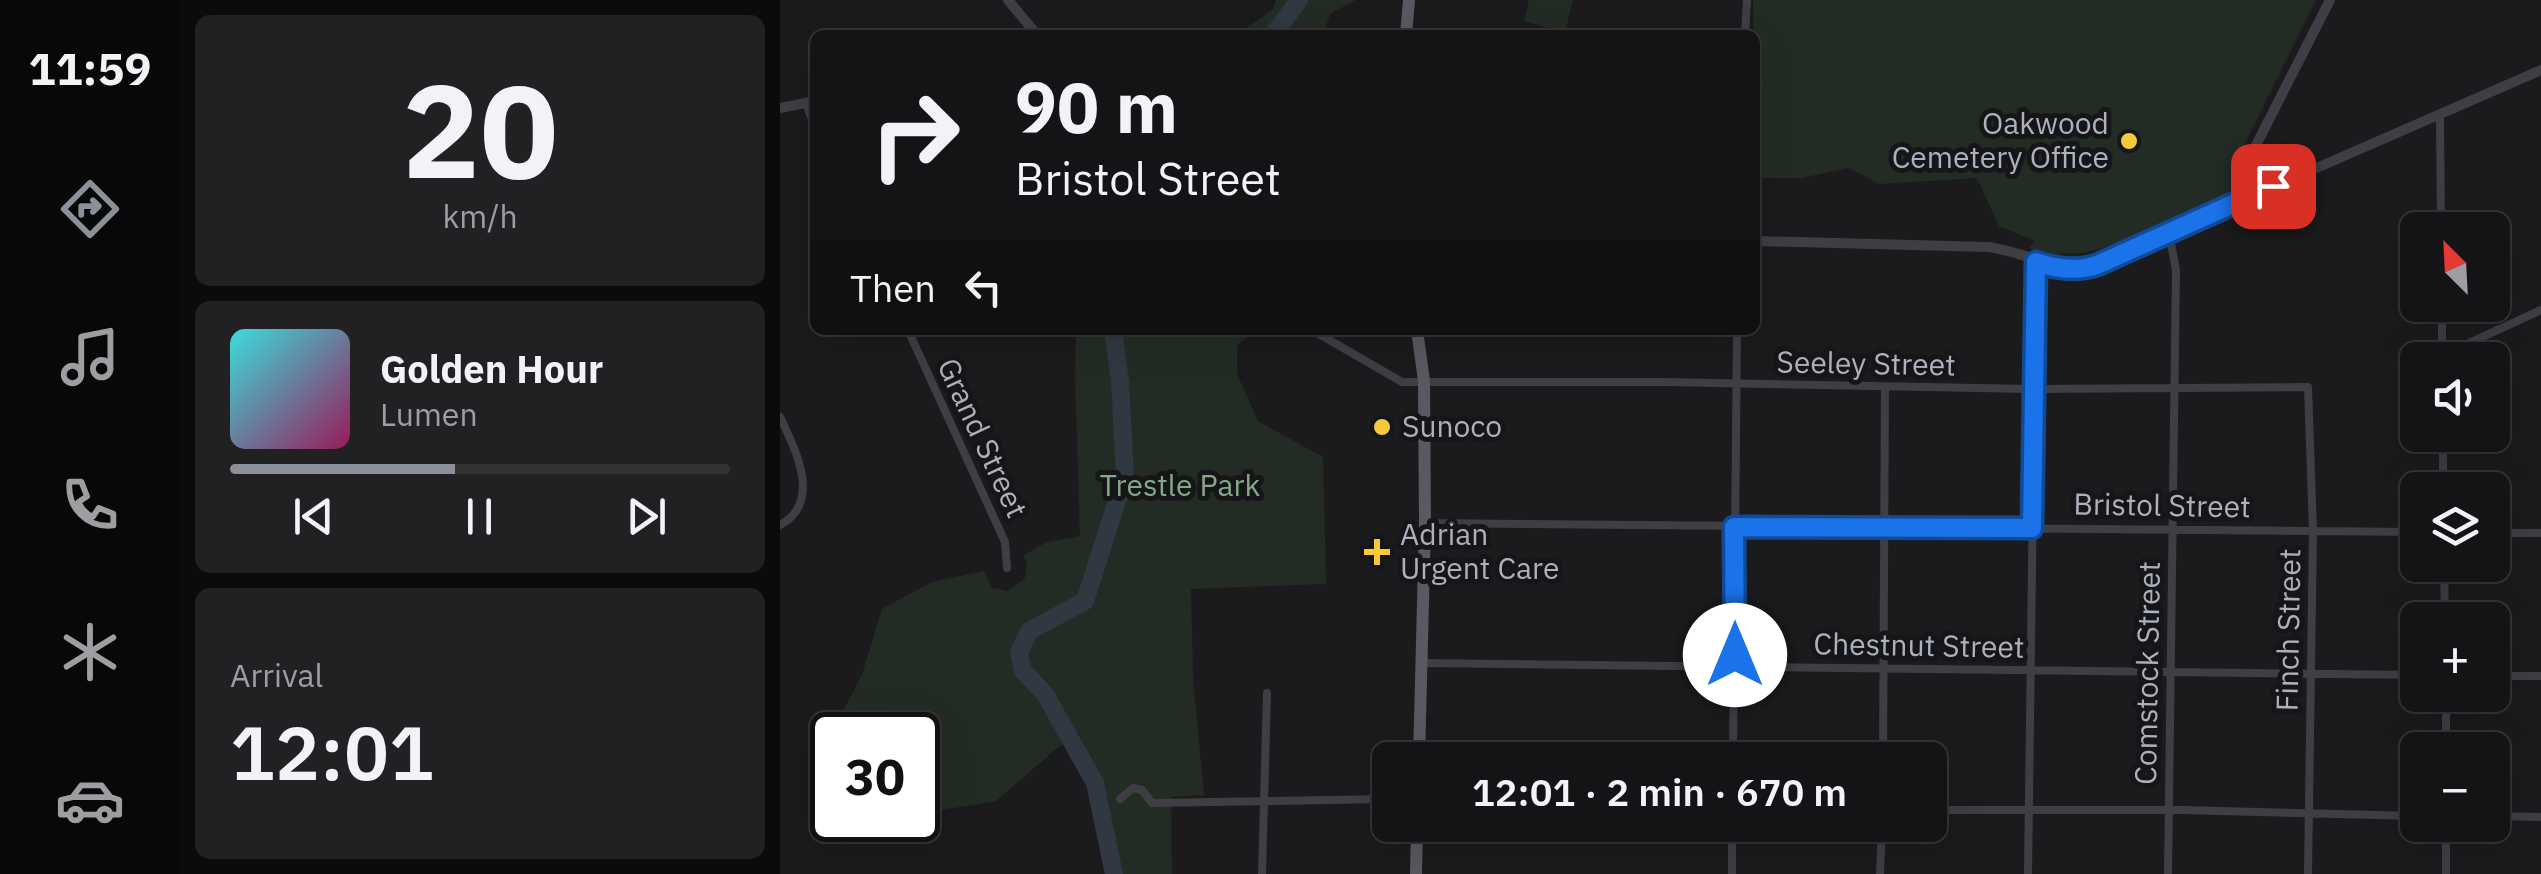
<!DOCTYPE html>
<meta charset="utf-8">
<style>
:root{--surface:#141416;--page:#212123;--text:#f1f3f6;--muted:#9d9ea1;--line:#333335;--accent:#8c9099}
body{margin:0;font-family:"IBM Plex Sans",sans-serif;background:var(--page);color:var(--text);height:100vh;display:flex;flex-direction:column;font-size:38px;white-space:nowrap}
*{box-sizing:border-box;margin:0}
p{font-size:32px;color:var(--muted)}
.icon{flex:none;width:55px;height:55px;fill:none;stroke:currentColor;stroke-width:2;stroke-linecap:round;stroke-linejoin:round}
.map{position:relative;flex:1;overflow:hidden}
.drawer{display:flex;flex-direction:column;gap:15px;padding:15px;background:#0b0b0c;width:600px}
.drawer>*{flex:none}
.banner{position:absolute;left:30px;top:30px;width:950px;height:305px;border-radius:15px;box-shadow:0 10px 40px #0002,0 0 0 2px var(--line);background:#141416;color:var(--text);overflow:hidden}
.needle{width:65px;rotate:336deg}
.controls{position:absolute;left:1620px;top:212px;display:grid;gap:20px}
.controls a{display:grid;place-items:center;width:110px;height:110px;border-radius:15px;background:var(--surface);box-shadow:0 10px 40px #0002,0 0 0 2px var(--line);font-size:50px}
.speed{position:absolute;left:30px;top:712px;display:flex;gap:20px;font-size:50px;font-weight:700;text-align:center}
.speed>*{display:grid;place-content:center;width:130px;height:130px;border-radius:50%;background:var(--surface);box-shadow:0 10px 40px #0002,0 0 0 2px var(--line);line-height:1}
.speed .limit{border:5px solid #111;border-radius:15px;background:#fff;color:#111}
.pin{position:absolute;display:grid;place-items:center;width:85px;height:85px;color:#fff;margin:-42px;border-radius:20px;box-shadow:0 5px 15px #0006}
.me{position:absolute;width:110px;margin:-55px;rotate:0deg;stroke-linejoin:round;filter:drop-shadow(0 0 8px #0008)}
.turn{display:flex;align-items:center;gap:35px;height:210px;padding:0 40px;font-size:45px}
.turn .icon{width:130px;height:130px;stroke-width:2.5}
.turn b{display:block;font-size:70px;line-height:85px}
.then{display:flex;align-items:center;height:95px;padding:0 40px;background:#0003;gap:20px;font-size:38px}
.big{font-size:75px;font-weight:600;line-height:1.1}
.drawer .card{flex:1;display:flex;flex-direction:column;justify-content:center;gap:15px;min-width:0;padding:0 35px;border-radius:15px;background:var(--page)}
.drawer .dial{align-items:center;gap:0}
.dial b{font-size:130px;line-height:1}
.song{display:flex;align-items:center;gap:30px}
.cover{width:120px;height:120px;border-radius:15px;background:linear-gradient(135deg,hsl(180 70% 55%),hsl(330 70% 35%))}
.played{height:10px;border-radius:5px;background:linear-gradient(90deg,var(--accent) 45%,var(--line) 45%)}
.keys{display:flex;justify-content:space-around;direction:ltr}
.trip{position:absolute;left:592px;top:742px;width:575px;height:100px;border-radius:15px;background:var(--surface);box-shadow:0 10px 40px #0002,0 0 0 2px var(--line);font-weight:600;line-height:100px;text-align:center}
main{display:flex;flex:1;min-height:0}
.tab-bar{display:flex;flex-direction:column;width:180px;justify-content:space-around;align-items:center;background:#080809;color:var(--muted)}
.tab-bar .icon{width:70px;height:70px}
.tab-bar .current{color:var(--accent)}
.tab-bar b{font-size:45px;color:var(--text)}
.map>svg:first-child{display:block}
.green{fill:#222c25}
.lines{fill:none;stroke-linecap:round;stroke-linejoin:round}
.river{stroke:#303842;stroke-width:18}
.minor{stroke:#3e3e44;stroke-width:8}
.tertiary{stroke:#3e3e44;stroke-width:10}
.primary{stroke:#585961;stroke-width:12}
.route-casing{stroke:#114b97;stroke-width:25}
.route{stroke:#1a73e8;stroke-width:18}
.poi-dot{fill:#f4ca3c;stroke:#161618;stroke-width:4}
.labels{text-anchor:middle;stroke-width:10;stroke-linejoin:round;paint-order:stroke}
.poi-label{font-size:30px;fill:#adb0bd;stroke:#161618;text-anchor:start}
.street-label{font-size:30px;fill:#adb0bd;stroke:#161618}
.park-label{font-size:30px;fill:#85a88a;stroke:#161618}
</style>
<main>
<nav class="tab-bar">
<b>11:59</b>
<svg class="icon current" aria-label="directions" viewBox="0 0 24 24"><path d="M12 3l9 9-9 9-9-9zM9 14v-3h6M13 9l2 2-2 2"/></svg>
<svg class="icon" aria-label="music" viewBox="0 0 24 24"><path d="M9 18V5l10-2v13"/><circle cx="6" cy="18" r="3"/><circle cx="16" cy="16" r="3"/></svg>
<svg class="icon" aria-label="phone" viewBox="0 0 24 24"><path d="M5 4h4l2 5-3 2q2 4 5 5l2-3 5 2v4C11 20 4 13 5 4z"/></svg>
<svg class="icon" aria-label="climate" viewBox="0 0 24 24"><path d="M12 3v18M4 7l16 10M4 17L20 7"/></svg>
<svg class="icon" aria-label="car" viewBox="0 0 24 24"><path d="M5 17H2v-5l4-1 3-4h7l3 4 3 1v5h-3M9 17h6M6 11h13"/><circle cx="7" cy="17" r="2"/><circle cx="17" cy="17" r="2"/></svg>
</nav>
<section class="drawer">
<div class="card dial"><b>20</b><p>km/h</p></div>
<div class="card">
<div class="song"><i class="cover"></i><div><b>Golden Hour</b><p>Lumen</p></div></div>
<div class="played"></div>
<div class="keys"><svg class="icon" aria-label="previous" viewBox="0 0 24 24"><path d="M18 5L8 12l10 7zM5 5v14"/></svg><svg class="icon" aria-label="pause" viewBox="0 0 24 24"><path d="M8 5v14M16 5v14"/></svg><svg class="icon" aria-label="next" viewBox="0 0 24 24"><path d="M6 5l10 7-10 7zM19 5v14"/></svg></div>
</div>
<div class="card"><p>Arrival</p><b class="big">12:01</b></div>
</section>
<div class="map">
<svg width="1761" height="874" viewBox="0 0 1761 874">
<rect width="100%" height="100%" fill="#1b1b1d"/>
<path class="green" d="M496,0H574V1L550,14L543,35H457L493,9Z
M749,0H793L785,33L744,21Z
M973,0H1536L1466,141L1455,164L1450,192C1416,207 1312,264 1281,252L1278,263L1249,248L1255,241L1219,226L1197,178L1099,184L1069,168L1021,178H975Z
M296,330H474L457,346V374L478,421L543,457L546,584L411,589L413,678L424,795L391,797L392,874H330L328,800L297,731L216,801L138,814V735H54L52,731L82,675L102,609L152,582L204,571L212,588L228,591L245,578L247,564L244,555L267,542L300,536L295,378Z"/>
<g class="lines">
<path class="river" d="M493,35L519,0
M333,330L340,381L345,476L305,601L249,631L239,652L243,671L265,694L315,783L334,874"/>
<path class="minor" d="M965,35L967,0
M26,103L35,128
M1660,116L1661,230
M1662,305V360
M128,330L225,542L227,568
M532,330L622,382H886L1252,389L1528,387L1533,531L1528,874
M1662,351L1674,350L1761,310
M0,417C15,449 43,502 0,525
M1663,435V490
M645,523L1638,532
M1712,533H1761
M1664,565L1665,620
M642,663L1638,675
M1712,676H1761
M1666,750V695
M953,760L957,330
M1103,760L1105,387
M340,799L353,788L362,790L372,803L610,799
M1150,810H1402L1638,816
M1712,816L1761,817
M1666,825V874
M482,874L487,693
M952,874V825
M1100,874L1102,825
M1248,874L1256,262
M1388,874L1396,270L1389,233"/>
<path class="tertiary" d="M228,0L257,35
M0,108L35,101
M1460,201L1470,157L1550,0
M975,241L1208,247C1241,251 1268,268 1303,270L1761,70"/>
<path class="primary" d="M626,35L629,0
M637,330L644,381L645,523L639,760
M636,874L637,825"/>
</g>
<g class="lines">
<g class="route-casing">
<path id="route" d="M955,655L954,527L1252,528L1256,262C1276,269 1296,272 1317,265L1493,186"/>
</g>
<use href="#route" class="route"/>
</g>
<g class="poi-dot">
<circle cx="1349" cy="141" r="10"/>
<circle cx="602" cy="427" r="10"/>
<path d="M592 537h10v10h10v10h-10v10h-10v-10h-10v-10h10z"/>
</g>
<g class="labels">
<g class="poi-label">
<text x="1329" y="134" text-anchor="end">Oakwood<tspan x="1329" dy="34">Cemetery Office</tspan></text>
<text x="622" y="437">Sunoco</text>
<text x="620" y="545">Adrian<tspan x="620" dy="34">Urgent Care</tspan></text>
</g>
<g class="street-label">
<text transform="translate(1086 364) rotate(1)" y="10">Seeley Street</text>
<text transform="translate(202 438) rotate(65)" y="10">Grand Street</text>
<text transform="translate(1382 506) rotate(1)" y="10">Bristol Street</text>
<text transform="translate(1509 630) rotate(-89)" y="10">Finch Street</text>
<text transform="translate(1139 646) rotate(1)" y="10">Chestnut Street</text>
<text transform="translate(1368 673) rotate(-89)" y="10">Comstock Street</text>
</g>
<g class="park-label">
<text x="400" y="496">Trestle Park</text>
</g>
</g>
</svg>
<div class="controls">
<a><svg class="needle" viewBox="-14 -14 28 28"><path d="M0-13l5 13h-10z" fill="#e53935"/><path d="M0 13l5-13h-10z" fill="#9d9ea1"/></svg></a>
<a><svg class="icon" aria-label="sound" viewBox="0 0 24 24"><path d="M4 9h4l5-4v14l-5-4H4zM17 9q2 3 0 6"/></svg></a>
<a><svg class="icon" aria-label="layers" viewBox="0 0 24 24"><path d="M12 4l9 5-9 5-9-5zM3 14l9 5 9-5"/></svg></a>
<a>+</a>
<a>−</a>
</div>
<div class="speed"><div class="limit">30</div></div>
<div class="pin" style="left:1493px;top:186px;background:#d93025"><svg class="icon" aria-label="arrive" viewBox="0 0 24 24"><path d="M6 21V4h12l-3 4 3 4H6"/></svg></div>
<svg class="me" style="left:955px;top:655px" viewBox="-20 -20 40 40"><circle r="19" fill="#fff"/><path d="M0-13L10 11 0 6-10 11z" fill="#1a73e8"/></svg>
<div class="trip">12:01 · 2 min · 670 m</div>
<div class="banner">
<div class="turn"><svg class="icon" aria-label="right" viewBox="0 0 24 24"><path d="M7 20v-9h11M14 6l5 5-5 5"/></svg><div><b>90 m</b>Bristol Street</div></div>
<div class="then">Then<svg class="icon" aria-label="left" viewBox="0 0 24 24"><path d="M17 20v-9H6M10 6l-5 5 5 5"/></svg></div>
</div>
</div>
</main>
